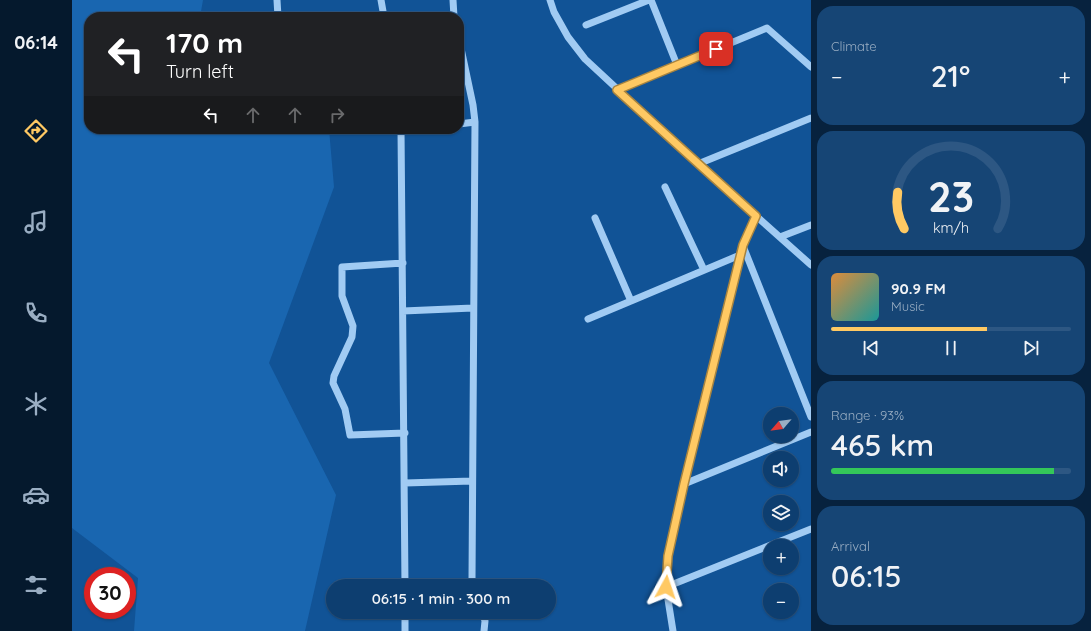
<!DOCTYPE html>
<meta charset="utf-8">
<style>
:root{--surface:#0d3e70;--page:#164575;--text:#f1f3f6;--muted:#9aaec3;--line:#2d5783;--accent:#ffc963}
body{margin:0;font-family:Quicksand,sans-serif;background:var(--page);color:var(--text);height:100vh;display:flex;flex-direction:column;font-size:15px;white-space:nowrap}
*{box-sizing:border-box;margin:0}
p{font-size:13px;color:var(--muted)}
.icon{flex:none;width:22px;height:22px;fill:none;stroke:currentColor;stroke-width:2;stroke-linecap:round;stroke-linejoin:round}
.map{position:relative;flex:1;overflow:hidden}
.panel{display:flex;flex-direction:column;gap:6px;padding:6px;background:#07223e;width:280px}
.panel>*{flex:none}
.banner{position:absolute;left:12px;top:12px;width:380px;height:122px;border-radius:16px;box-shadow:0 1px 3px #0004,0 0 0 1px var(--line);background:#202124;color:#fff;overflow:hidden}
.needle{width:26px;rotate:242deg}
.buttons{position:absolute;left:691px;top:407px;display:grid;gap:8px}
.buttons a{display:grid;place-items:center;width:36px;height:36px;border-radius:50%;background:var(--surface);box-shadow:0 1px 3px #0004,0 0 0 1px var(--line);font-size:20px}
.speed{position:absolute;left:12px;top:567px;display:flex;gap:8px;font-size:20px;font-weight:700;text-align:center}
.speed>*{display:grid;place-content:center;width:52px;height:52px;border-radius:50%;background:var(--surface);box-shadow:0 1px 3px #0004,0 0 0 1px var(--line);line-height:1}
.speed .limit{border:6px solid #d22;background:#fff;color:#111}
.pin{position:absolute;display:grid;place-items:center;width:34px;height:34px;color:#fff;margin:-17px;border-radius:8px;box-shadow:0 2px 6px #0006}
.me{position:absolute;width:44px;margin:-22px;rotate:5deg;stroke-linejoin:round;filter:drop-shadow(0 0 3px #0008)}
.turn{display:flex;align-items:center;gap:14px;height:84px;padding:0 16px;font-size:18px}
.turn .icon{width:52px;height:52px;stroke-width:2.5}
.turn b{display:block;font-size:28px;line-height:34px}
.lanes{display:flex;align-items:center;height:38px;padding:0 16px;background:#0003;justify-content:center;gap:20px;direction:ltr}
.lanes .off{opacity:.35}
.big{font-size:30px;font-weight:600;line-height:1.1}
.panel .widget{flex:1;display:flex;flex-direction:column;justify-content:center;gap:6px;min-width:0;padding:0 14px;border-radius:16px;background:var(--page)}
.panel .dial{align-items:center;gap:0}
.dial svg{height:104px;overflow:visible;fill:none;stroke:var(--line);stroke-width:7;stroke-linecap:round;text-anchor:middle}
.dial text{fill:var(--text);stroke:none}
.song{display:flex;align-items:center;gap:12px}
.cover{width:48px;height:48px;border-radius:6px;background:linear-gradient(135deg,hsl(30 70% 55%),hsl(180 70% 35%))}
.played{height:4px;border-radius:2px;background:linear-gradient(90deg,var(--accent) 65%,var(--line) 65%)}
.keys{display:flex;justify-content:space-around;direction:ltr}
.heat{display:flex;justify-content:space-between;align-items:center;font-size:22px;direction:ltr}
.charge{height:6px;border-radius:3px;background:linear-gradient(90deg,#34c759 93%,var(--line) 0)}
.trip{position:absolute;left:254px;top:579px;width:230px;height:40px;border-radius:20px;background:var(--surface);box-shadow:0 1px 3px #0004,0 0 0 1px var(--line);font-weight:600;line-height:40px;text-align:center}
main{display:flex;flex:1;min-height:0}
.menu{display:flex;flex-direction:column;width:72px;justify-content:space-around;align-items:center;background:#05192d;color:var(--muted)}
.menu .icon{width:28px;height:28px}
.menu .on{color:var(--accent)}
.menu b{font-size:18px;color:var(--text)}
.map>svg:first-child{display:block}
.green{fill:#1966b0}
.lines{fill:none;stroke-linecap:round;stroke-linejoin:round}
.minor{stroke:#a1cbf3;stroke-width:7}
.route-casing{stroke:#a68340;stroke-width:10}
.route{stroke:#ffc963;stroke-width:7}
</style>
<main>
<nav class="menu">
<b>06:14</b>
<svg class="icon on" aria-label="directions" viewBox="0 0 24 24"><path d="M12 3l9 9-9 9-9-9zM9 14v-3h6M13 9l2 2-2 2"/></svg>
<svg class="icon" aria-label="music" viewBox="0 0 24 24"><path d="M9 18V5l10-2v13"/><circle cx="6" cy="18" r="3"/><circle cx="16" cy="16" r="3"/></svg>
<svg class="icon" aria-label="phone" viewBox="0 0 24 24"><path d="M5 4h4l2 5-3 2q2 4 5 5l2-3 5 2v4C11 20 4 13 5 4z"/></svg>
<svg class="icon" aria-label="climate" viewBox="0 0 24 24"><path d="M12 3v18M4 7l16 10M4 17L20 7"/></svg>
<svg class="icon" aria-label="car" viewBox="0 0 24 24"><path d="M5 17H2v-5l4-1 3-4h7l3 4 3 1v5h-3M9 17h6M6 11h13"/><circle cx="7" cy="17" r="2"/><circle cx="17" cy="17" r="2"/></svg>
<svg class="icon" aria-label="filters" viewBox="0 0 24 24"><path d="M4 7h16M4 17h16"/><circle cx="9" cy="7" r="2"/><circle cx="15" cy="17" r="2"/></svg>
</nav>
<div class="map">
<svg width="739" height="631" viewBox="0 0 739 631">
<rect width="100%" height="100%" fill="#115396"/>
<path class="green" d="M0,0H131L128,17H17V129H257L262,187L197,363L264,495L233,631H62L66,578L0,528Z"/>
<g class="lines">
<path class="minor" d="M205,0L206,17
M309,0L312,17
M381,0L382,17
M478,0L482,12L496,37L513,59L626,164L739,265
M579,0L605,65
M514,25L577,0
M387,39L401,105L403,122L400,579L402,586
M545,90L695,28L739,67
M387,124L403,122
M329,129L333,586
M329,131L344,129
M626,164L739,118
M593,187L632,270
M523,218L559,301L668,255
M708,237L739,225
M671,246L739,417
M331,263L270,267V296L281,326L280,337L262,376L261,383L273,409L278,435L333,433
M331,311L401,308
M516,319L559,301
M333,483L400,481
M612,484L739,432
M594,587L739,529
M333,612V631
M410,612L413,621L412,631
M601,631L594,587L596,556L612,484L668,255L671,245L684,216"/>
</g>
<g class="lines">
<g class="route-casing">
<path id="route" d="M594,587L596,556L612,484L671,245L684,216L545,90L644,49"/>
</g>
<use href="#route" class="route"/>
</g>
</svg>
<div class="buttons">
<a><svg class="needle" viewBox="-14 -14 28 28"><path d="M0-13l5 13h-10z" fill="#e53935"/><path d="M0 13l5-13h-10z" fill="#9aaec3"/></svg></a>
<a><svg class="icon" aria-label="sound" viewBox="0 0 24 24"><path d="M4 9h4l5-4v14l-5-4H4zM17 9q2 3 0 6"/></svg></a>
<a><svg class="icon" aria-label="layers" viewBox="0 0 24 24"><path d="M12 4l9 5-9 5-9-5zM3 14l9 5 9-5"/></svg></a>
<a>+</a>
<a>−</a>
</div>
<div class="speed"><div class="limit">30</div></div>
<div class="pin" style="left:644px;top:49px;background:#d93025"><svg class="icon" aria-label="arrive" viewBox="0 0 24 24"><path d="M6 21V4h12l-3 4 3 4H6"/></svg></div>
<svg class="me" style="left:594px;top:587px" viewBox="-20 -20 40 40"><path d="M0-17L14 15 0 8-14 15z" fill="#ffc963" stroke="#fff" stroke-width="4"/></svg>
<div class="trip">06:15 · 1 min · 300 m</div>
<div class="banner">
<div class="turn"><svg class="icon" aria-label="left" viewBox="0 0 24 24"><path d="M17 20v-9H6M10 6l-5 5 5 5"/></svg><div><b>170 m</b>Turn left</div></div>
<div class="lanes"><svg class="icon" aria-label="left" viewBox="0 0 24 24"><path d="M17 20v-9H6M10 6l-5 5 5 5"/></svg><svg class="icon off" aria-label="ahead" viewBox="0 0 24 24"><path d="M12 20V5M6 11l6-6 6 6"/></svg><svg class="icon off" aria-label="ahead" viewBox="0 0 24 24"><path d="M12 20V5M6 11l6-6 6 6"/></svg><svg class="icon off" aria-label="right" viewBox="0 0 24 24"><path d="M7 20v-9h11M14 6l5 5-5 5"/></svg></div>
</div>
</div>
<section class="panel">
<div class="widget"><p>Climate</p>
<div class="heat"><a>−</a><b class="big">21°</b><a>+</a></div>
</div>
<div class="widget dial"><svg viewBox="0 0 100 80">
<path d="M14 69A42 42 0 1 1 86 69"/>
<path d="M14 69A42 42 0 0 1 9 41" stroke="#ffc963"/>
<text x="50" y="56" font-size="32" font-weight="700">23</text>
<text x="50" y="72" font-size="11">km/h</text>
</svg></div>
<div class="widget">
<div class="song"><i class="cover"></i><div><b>90.9 FM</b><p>Music</p></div></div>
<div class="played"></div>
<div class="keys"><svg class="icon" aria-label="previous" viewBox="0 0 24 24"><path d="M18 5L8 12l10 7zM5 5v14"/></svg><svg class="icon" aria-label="pause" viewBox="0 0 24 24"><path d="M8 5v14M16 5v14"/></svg><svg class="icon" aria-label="next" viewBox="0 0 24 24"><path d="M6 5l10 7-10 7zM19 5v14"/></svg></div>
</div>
<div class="widget"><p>Range · 93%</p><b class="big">465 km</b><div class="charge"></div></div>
<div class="widget"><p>Arrival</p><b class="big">06:15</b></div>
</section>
</main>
